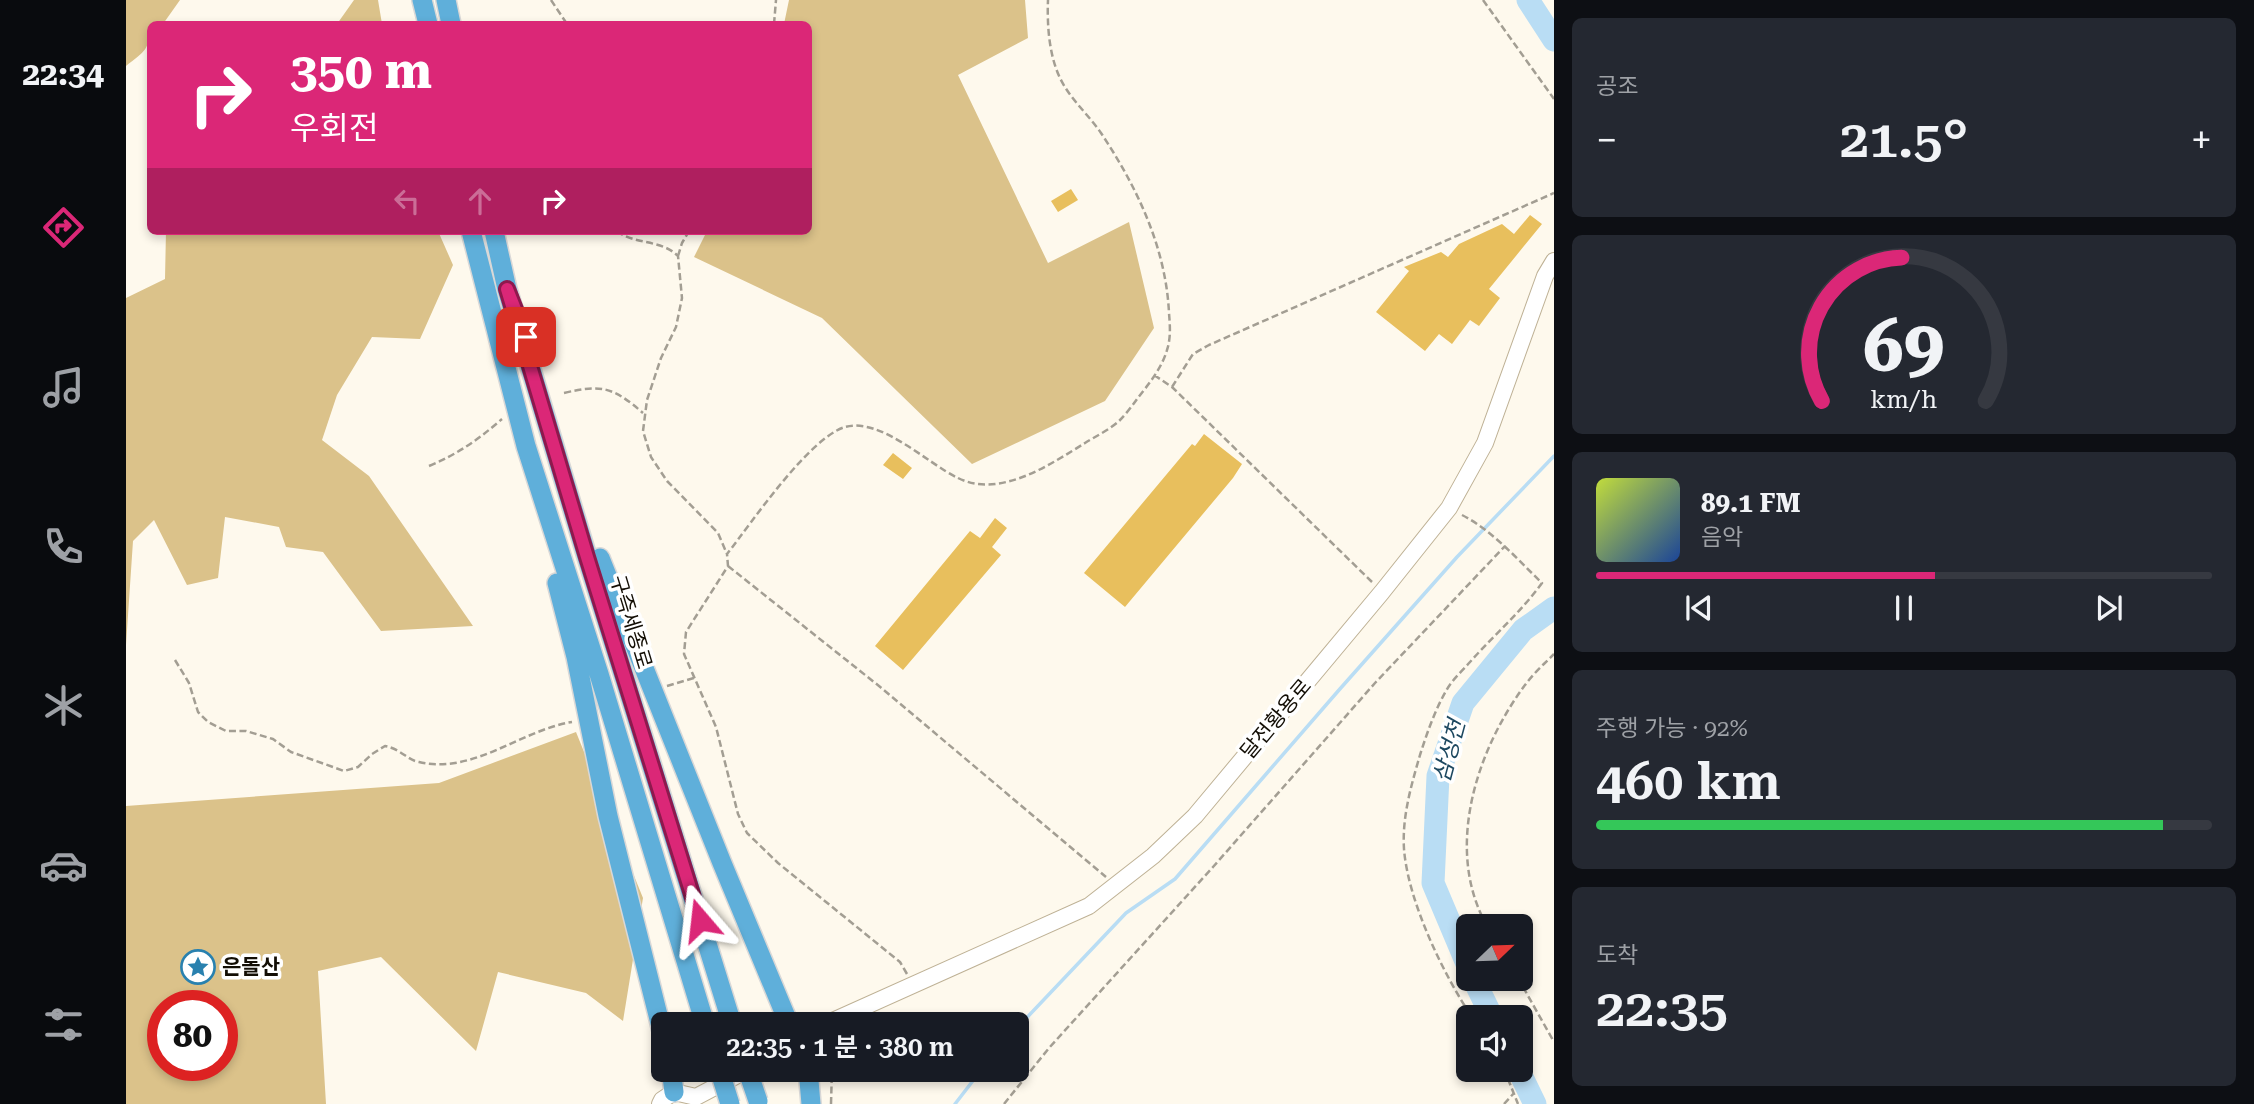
<!DOCTYPE html>
<html lang="ko">
<meta charset="utf-8">
<style>
:root{--surface:#171b24;--page:#242831;--text:#f1f3f6;--muted:#9ea1a6;--line:#363941;--accent:#db2777}
body{margin:0;font-family:"Roboto Serif","Noto Sans KR",serif;background:var(--page);color:var(--text);height:100vh;display:flex;flex-direction:column;font-size:26px;white-space:nowrap}
*{box-sizing:border-box;margin:0}
p{font-size:23px;color:var(--muted)}
.icon{flex:none;width:38px;height:38px;fill:none;stroke:currentColor;stroke-width:2;stroke-linecap:round;stroke-linejoin:round}
.map{position:relative;flex:1;overflow:hidden}
.side{display:flex;flex-direction:column;gap:18px;padding:18px;background:#0d0f14;width:700px}
.side>*{flex:none}
.hud{position:absolute;left:21px;top:21px;width:665px;height:214px;border-radius:10px;box-shadow:0 4px 10px #0003;background:#db2777;color:#fff;overflow:hidden}
.needle{width:46px;rotate:67deg}
.buttons{position:absolute;left:1330px;top:914px;display:grid;gap:14px}
.buttons a{display:grid;place-items:center;width:77px;height:77px;border-radius:10px;background:var(--surface);box-shadow:0 4px 10px #0003;font-size:35px}
.speed{position:absolute;left:21px;top:990px;display:flex;gap:14px;font-size:35px;font-weight:700;text-align:center}
.speed>*{display:grid;place-content:center;width:91px;height:91px;border-radius:50%;background:var(--surface);box-shadow:0 4px 10px #0003;line-height:1}
.speed .limit{border:10px solid #d22;background:#fff;color:#111}
.pin{position:absolute;display:grid;place-items:center;width:60px;height:60px;color:#fff;margin:-30px;border-radius:14px;box-shadow:0 4px 10px #0006}
.me{position:absolute;width:77px;margin:-38px;rotate:343deg;stroke-linejoin:round;filter:drop-shadow(0 0 5px #0008)}
.turn{display:flex;align-items:center;gap:24px;height:147px;padding:0 28px;font-size:32px}
.turn .icon{width:91px;height:91px;stroke-width:2.5}
.turn b{display:block;font-size:49px;line-height:60px}
.lanes{display:flex;align-items:center;height:66px;padding:0 28px;background:#0003;justify-content:center;gap:35px;direction:ltr}
.lanes .off{opacity:.35}
.big{font-size:52px;font-weight:600;line-height:1.1}
.side .card{flex:1;display:flex;flex-direction:column;justify-content:center;gap:10px;min-width:0;padding:0 24px;border-radius:10px;background:var(--page)}
.side .dial{align-items:center;gap:0}
.dial svg{height:182px;overflow:visible;fill:none;stroke:var(--line);stroke-width:7;stroke-linecap:round;text-anchor:middle}
.dial text{fill:var(--text);stroke:none}
.song{display:flex;align-items:center;gap:21px}
.cover{width:84px;height:84px;border-radius:10px;background:linear-gradient(135deg,hsl(70 70% 55%),hsl(220 70% 35%))}
.played{height:7px;border-radius:4px;background:linear-gradient(90deg,var(--accent) 55%,var(--line) 55%)}
.keys{display:flex;justify-content:space-around;direction:ltr}
.heat{display:flex;justify-content:space-between;align-items:center;font-size:38px;direction:ltr}
.charge{height:10px;border-radius:5px;background:linear-gradient(90deg,#34c759 92%,var(--line) 0)}
.trip{position:absolute;left:525px;top:1012px;width:378px;height:70px;border-radius:10px;background:var(--surface);box-shadow:0 4px 10px #0003;font-weight:600;line-height:70px;text-align:center}
main{display:flex;flex:1;min-height:0}
.menu{display:flex;flex-direction:column;width:126px;justify-content:space-around;align-items:center;background:#090b0e;color:var(--muted)}
.menu .icon{width:49px;height:49px}
.menu .on{color:var(--accent)}
.menu b{font-size:32px;color:var(--text)}
.map>svg:first-child{display:block}
.green{fill:#dbc28a;fill-rule:evenodd}
.lines{fill:none;stroke-linecap:round;stroke-linejoin:round}
.stream{stroke:#b9ddf4;stroke-width:3.5}
.river{stroke:#b9ddf4;stroke-width:23}
.building{fill:#e8bf5d}
.secondary-casing{stroke:#beb195;stroke-width:18}
.trunk-casing{stroke:#d9d8d7;stroke-width:22}
.path{stroke:#a39e93;stroke-width:2.5;stroke-dasharray:7 3.5;stroke-linecap:butt}
.secondary{stroke:#fff;stroke-width:16}
.trunk{stroke:#5fafda;stroke-width:19}
.trunk-bridge-casing{stroke:#d9d8d7;stroke-width:22;stroke-linecap:butt}
.trunk-bridge{stroke:#5fafda;stroke-width:19}
.route-casing{stroke:#8e194d;stroke-width:18}
.route{stroke:#db2777;stroke-width:12}
.labels{text-anchor:middle;stroke-width:7;stroke-linejoin:round;paint-order:stroke}
.street-label{font-size:21px;fill:#130e05;stroke:#fff}
.poi-label{font-size:21px;font-weight:bold;fill:#130e05;stroke:#fff;text-anchor:start}
.water-label{font-size:23px;font-style:italic;fill:#1d4860;stroke:#fff}
</style>
<main>
<nav class="menu">
<b>22:34</b>
<svg class="icon on" aria-label="directions" viewBox="0 0 24 24"><path d="M12 3l9 9-9 9-9-9zM9 14v-3h6M13 9l2 2-2 2"/></svg>
<svg class="icon" aria-label="music" viewBox="0 0 24 24"><path d="M9 18V5l10-2v13"/><circle cx="6" cy="18" r="3"/><circle cx="16" cy="16" r="3"/></svg>
<svg class="icon" aria-label="phone" viewBox="0 0 24 24"><path d="M5 4h4l2 5-3 2q2 4 5 5l2-3 5 2v4C11 20 4 13 5 4z"/></svg>
<svg class="icon" aria-label="climate" viewBox="0 0 24 24"><path d="M12 3v18M4 7l16 10M4 17L20 7"/></svg>
<svg class="icon" aria-label="car" viewBox="0 0 24 24"><path d="M5 17H2v-5l4-1 3-4h7l3 4 3 1v5h-3M9 17h6M6 11h13"/><circle cx="7" cy="17" r="2"/><circle cx="17" cy="17" r="2"/></svg>
<svg class="icon" aria-label="filters" viewBox="0 0 24 24"><path d="M4 7h16M4 17h16"/><circle cx="9" cy="7" r="2"/><circle cx="15" cy="17" r="2"/></svg>
</nav>
<div class="map">
<svg width="1428" height="1104" viewBox="0 0 1428 1104">
<rect width="100%" height="100%" fill="#fef9ed"/>
<path class="green" d="M0,0H54L37,24H24C24,50 19,51 0,66Z
M228,0H252L256,24H211Z
M663,0H899L902,38L832,75L922,263L1003,222L1028,328L979,401L846,464L696,318L568,257L581,231H682V24H658Z
M40,231H312L327,265L294,339L246,337L211,395L196,440L243,476L347,626L255,631L197,552L160,547L153,527L99,517L92,578L61,585L28,520L7,541L0,645V298L39,279Z
M450,732L517,898L497,1021L460,993L372,972L350,1051L255,957L192,971L200,1104H0V806L313,783ZM37,1006H96V1066H37Z"/>
<g class="lines">
<path class="stream" d="M891,1028L1000,913L1049,879L1213,690L1331,557L1428,456
M829,1104L856,1069"/>
<path class="river" d="M1402,0L1428,40
M1342,966L1307,883L1312,776L1337,703L1397,630L1428,608
M1347,978L1366,1017
M1392,1069L1409,1104"/>
</g>
<path class="building" d="M945,189L952,200L932,212L925,201Z
M1404,215L1416,224L1363,289L1374,298L1353,326L1344,320L1326,344L1313,334L1299,351L1250,312L1283,271L1278,267L1315,252L1322,257L1333,244L1376,224L1388,234Z
M1078,434L1116,464L1107,478L999,607L958,573L1066,444L1069,446Z
M767,453L786,468L777,479L757,465Z
M869,518L881,528L866,547L875,555L777,670L749,646L844,531L854,538Z"/>
<g class="lines">
<g class="secondary-casing">
<path id="secondary" d="M700,1024L963,906L1027,856L1069,816L1256,592L1323,508L1359,443L1419,276L1428,261
M534,1104L536,1100L548,1092L570,1097L623,1069"/>
</g>
<g class="trunk-casing">
<path id="trunk" d="M296,0L302,24
M320,0L325,24
M345,231L400,446L473,674L579,1024
M368,231L381,289L461,557L606,1024
M474,558L596,863L663,1024
M431,583L450,657L482,816L537,1035
M545,1069L548,1092
M682,1069L685,1104"/>
</g>
<path class="path" d="M425,0L441,24
M1357,0L1428,99
M648,24L650,0
M491,231C508,245 535,239 552,256L556,298L550,327L535,358L521,400L517,431L525,457L541,481L592,533L601,554
M552,256L556,243L563,231
M1028,375L1046,387L1246,582
M1046,387L1067,354L1083,345L1428,193
M438,393C476,384 487,387 517,413
M303,466C332,454 353,439 376,419
M1336,515C1367,531 1391,559 1416,583C1395,612 1368,635 1344,662C1336,671 1326,680 1320,691C1309,710 1301,733 1294,755C1285,786 1276,817 1278,849C1282,901 1317,974 1346,1017
M602,566L753,686L980,877
M49,660L63,683L72,712L82,722L100,731H120L147,739L165,752L218,771L232,767L246,754L259,746C275,749 281,760 293,762C347,775 395,730 446,722
M541,686L568,678
M1361,926C1318,850 1350,751 1399,685C1407,674 1418,664 1428,654
M781,974L774,962L652,863L621,833L612,814L590,727L558,654L560,632L602,566L601,554C626,522 683,438 719,427C755,417 802,464 832,478C874,499 925,464 959,443C970,436 985,429 994,420C1000,414 1006,406 1011,399C1022,385 1036,368 1041,350C1045,338 1044,325 1043,313C1040,248 1011,187 975,133C962,114 944,99 934,78C923,55 921,25 922,0
M1392,978L1428,1042
M1378,1069L1392,1104
M705,1104L706,1069
M878,1104L923,1048L1087,867L1249,683L1379,546
M1378,1104L1388,1093"/>
<use href="#secondary" class="secondary"/>
<use href="#trunk" class="trunk"/>
<g class="trunk-bridge-casing">
<path id="trunk-bridge" d="M593,1069L604,1104
M621,1069L632,1101"/>
</g>
<use href="#trunk-bridge" class="trunk-bridge"/>
</g>
<g class="lines">
<g class="route-casing">
<path id="route" d="M400,337L381,289L461,557L574,920"/>
</g>
<use href="#route" class="route"/>
</g>
<defs>
<g id="sight-ring" transform="scale(1.75)"><circle r="9.5" fill="#fff" stroke="#2981af" stroke-width="1.5"/><path d="M0-6L1.8-2.2L6-1.7L2.9 1.2L3.7 5.4L0 3.3L-3.7 5.4L-2.9 1.2L-6-1.7L-1.8-2.2Z" fill="#2981af"/></g>
</defs>
<g fill-rule="evenodd">
<use href="#sight-ring" x="72" y="967"/>
</g>
<g class="labels">
<g class="street-label">
<text transform="translate(505 622) rotate(73)" y="7">구즉세종로</text>
<text transform="translate(1150 719) rotate(-50)" y="7">달전황용로</text>
</g>
<g class="poi-label">
<text x="96" y="974">은돌산</text>
</g>
<g class="water-label">
<text transform="translate(1323 751) rotate(-75)" y="8">삼성천</text>
</g>
</g>
</svg>
<div class="buttons">
<a><svg class="needle" viewBox="-14 -14 28 28"><path d="M0-13l5 13h-10z" fill="#e53935"/><path d="M0 13l5-13h-10z" fill="#9ea1a6"/></svg></a>
<a><svg class="icon" aria-label="sound" viewBox="0 0 24 24"><path d="M4 9h4l5-4v14l-5-4H4zM17 9q2 3 0 6"/></svg></a>
</div>
<div class="speed"><div class="limit">80</div></div>
<div class="pin" style="left:400px;top:337px;background:#d93025"><svg class="icon" aria-label="arrive" viewBox="0 0 24 24"><path d="M6 21V4h12l-3 4 3 4H6"/></svg></div>
<svg class="me" style="left:574px;top:920px" viewBox="-20 -20 40 40"><path d="M0-17L14 15 0 8-14 15z" fill="#db2777" stroke="#fff" stroke-width="4"/></svg>
<div class="trip">22:35 · 1 분 · 380 m</div>
<div class="hud">
<div class="turn"><svg class="icon" aria-label="right" viewBox="0 0 24 24"><path d="M7 20v-9h11M14 6l5 5-5 5"/></svg><div><b>350 m</b>우회전</div></div>
<div class="lanes"><svg class="icon off" aria-label="left" viewBox="0 0 24 24"><path d="M17 20v-9H6M10 6l-5 5 5 5"/></svg><svg class="icon off" aria-label="ahead" viewBox="0 0 24 24"><path d="M12 20V5M6 11l6-6 6 6"/></svg><svg class="icon" aria-label="right" viewBox="0 0 24 24"><path d="M7 20v-9h11M14 6l5 5-5 5"/></svg></div>
</div>
</div>
<section class="side">
<div class="card"><p>공조</p>
<div class="heat"><a>−</a><b class="big">21.5°</b><a>+</a></div>
</div>
<div class="card dial"><svg viewBox="0 0 100 80">
<path d="M14 69A42 42 0 1 1 86 69"/>
<path d="M14 69A42 42 0 0 1 49 6" stroke="#db2777"/>
<text x="50" y="56" font-size="32" font-weight="700">69</text>
<text x="50" y="72" font-size="11">km/h</text>
</svg></div>
<div class="card">
<div class="song"><i class="cover"></i><div><b>89.1 FM</b><p>음악</p></div></div>
<div class="played"></div>
<div class="keys"><svg class="icon" aria-label="previous" viewBox="0 0 24 24"><path d="M18 5L8 12l10 7zM5 5v14"/></svg><svg class="icon" aria-label="pause" viewBox="0 0 24 24"><path d="M8 5v14M16 5v14"/></svg><svg class="icon" aria-label="next" viewBox="0 0 24 24"><path d="M6 5l10 7-10 7zM19 5v14"/></svg></div>
</div>
<div class="card"><p>주행 가능 · 92%</p><b class="big">460 km</b><div class="charge"></div></div>
<div class="card"><p>도착</p><b class="big">22:35</b></div>
</section>
</main>
